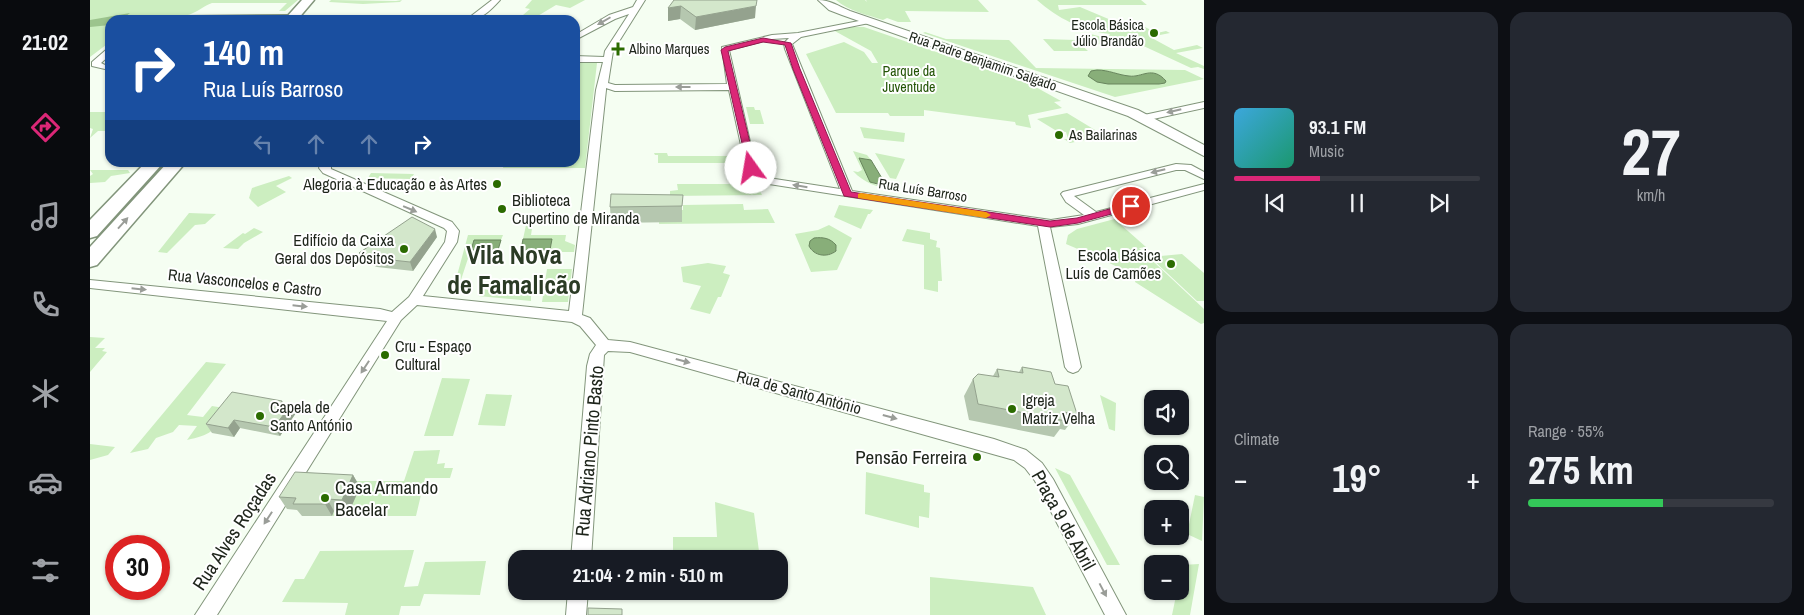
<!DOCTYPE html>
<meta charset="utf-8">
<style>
:root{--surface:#171b24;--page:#242831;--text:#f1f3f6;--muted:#9ea1a6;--line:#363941;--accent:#db2777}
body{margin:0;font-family:"Archivo Narrow",sans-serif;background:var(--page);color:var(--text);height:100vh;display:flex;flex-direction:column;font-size:19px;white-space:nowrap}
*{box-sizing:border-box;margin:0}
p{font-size:16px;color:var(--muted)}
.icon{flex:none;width:28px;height:28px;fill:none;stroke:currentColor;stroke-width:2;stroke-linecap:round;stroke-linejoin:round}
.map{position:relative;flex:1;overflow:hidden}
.details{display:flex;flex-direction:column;gap:12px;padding:12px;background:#0d0f14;width:600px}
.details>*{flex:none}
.guide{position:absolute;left:15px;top:15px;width:475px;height:152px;border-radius:15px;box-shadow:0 1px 4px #0004;background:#1a4fa0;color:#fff;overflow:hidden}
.buttons{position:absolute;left:1054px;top:390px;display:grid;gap:10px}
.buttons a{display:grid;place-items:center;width:45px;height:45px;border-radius:10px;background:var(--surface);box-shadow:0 1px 4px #0004;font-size:25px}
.speed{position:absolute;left:15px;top:535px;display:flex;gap:10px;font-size:25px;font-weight:700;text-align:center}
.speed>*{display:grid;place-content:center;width:65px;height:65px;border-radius:50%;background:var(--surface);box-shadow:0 1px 4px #0004;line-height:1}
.speed .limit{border:8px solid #d22;background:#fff;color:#111}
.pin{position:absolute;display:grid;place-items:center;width:42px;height:42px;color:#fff;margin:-21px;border:2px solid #fff;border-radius:50%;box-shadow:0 1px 5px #0007}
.me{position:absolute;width:55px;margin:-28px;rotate:347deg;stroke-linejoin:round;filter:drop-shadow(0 0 4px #0008)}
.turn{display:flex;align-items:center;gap:18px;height:105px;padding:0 15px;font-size:22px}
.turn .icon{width:65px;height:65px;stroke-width:2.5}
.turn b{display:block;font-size:35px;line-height:42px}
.lanes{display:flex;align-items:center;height:48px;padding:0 15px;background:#0003;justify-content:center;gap:25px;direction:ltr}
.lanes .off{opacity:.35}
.big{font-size:38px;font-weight:700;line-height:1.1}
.details .tile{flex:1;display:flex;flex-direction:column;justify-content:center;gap:8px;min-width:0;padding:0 18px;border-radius:15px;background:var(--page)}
.details .dial{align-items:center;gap:0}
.dial b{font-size:65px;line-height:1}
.song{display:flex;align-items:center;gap:15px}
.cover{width:60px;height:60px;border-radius:8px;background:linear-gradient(135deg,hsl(200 70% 55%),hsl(160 70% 35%))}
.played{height:5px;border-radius:2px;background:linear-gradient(90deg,var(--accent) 35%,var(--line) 35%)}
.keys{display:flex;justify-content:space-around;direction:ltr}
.heat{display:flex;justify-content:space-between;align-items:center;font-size:28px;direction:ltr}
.charge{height:8px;border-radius:4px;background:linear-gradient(90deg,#34c759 55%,var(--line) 0)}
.details .tiles{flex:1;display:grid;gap:12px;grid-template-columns:repeat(2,1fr)}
.trip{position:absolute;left:418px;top:550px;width:280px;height:50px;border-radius:15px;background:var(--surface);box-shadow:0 1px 4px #0004;font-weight:700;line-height:50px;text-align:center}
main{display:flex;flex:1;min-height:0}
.menu{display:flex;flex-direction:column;width:90px;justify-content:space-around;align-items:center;background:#090b0e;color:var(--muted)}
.menu .icon{width:35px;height:35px}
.menu .active{color:var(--accent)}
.menu b{font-size:22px;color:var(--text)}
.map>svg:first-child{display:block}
.green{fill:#cceec0;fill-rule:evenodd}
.forest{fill:#9cc48d}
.water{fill:#88ae79;stroke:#68855d}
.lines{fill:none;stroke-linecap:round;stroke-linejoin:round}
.street-casing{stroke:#82957b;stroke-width:2}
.secondary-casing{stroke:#82957b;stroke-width:2}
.primary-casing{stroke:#82957b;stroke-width:3}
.street{fill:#fff;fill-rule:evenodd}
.secondary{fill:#fff;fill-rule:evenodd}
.primary{fill:#fff;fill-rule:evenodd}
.wall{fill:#b5c7af}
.shaded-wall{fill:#94a28e}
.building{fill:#d3e7cb;stroke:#94a28e}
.oneway{fill:#9a9d98}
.route{fill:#db2777;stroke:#8e194d}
.slow{fill:#f59e0b}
.poi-dot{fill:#2b6b00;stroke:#fff;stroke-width:2}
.labels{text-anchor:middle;stroke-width:4;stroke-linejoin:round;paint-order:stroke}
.far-poi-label{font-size:14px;fill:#1e251b;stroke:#fff;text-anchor:start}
.far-street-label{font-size:14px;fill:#1e251b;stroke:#fff}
.far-park-label{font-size:14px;fill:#235406;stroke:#fff}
.poi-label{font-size:16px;fill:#1e251b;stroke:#fff;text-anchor:start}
.street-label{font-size:16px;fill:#1e251b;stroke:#fff}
.near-street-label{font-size:19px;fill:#1e251b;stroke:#fff}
.near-poi-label{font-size:19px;fill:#1e251b;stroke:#fff;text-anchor:end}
.town-label{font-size:26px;font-weight:bold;fill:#2b3b25;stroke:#fff}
</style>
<main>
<nav class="menu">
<b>21:02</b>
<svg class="icon active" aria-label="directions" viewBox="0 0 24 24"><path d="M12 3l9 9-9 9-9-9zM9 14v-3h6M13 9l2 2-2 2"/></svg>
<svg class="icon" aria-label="music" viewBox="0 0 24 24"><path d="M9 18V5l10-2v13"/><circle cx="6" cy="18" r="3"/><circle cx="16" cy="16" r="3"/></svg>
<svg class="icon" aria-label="phone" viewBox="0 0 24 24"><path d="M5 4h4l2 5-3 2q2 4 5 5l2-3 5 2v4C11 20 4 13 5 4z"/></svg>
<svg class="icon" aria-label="climate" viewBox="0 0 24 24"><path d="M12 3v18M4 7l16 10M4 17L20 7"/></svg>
<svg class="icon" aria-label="car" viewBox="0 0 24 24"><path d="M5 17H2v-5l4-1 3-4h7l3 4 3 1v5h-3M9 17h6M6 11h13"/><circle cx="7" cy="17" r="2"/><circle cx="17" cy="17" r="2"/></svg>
<svg class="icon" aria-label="filters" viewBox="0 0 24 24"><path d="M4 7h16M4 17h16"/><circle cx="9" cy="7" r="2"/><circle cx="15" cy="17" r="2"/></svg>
</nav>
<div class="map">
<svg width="1114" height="615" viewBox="0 0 1114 615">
<rect width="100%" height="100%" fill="#f5fef2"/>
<path class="green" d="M0,0H208L195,11H189L197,3H122C113,6 111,10 103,13C97,16 94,15 88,19L20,20V42L0,57Z
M241,0L306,1L312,0L310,2L273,4L239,2Z
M442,0H495L480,8L466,5L446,17L433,15L440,9L435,8Z
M746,0H775L777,2L776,0H888L899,12L815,11L821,22H808L797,18L793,20C778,15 758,11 746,0Z
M947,0H1051L1057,5H968L969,10L990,7L1040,28L1053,26L1067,33L1076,31L1080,33L1060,37L1084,50L1107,45L1113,48L1086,53L1114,66V69L1108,67L1101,68L1047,43L1019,36L1020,34C993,31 967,18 947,0Z
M761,27H774L942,85L971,101L964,102L972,108L938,115L941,128L926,125L925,122L834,110V116H800L798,113H746L716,54L754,42L774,52L782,63H788L781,51L743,30Z
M835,32L856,39L919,40L946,68L1095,70L1114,79L1025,97L833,33Z
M997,33L1042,45L997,44L994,41L1005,40Z
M953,39L986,40L998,51H964Z
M485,63H507L495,168H413L414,163L485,162Z
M656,107H664L665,110H670L674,124H660Z
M0,112H20V131H8L0,138L3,129L0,128Z
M977,113L1015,136L980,143L974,139H978L976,132L965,130L947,119Z
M770,127L815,133L814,142L774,138Z
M763,151L777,155L781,160L771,158L784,184L803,188L802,190C787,187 774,183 763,171L768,172L772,170Z
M564,153H577L578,156H649L650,163H568V155H565Z
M785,153L815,159L806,179L800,178Z
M0,170H38L40,173L21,176L15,182L0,183V176L3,174Z
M281,173L324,174L321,179L278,178Z
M199,176L202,178L186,186L196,192L168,207L159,198L162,188Z
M587,184H667L672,195L580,196V191L588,190Z
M653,204L654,210L678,209L685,223L569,224V210H593V205Z
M749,205L783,210L780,214H778L771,229L744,217Z
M1051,212L1057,216L1030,224L1056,247L1049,248L1114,309V323L1111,324L1045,282L1046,276L1009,258L976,244L978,235L987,229Z
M99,213L126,214L115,224L105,225L77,253L68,252Z
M438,216H444L441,235H476L475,241L485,245L484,252H460L462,240L433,239Z
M739,225L762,238L747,270L721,272L705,234L728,230ZM724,238H735L747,249C741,258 729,256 721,250Z
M164,228L173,232L154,243L148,249L133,248L153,233L155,234Z
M817,229L840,233V239L847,241L846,247L850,248L852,281H848V292L834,289V245L812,241Z
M378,235H413L411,240H384L369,286L373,287L370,294H362Z
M1092,254L1114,273V301H1107L1060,257Z
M618,263L636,266L633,273L640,275L631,297H628L620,314L600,309L611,286L593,282L591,267Z
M457,269H482L478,302H452Z
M392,289L411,292L441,289V301L388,296Z
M0,337L15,338L5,348H15L12,351L17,352L0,372Z
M116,362L136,364L97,415L113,417L122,406L134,408C127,432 119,435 97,440L107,426L89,425L83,432L66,438L58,449L40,453Z
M352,378L380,379L363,436H334Z
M396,394L422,395L415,426L388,425Z
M1010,395L1026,403L1025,431L1019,429Z
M0,444L25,447L18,455L0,460Z
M350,450L347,464L355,463L354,468H363L360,478H335L326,516H242L244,511H259L270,485H262L263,481H314L324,451Z
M965,468L980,475L1030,565H1017Z
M776,472L834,485V492L840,493L839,518L829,516V528L775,514Z
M1105,495L1114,497L1112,541L1097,534Z
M625,502L664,513L670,559H583V537H627Z
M324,550L314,587L328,586L335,562L396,561L390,595L334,594L330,606H311L309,615H255L258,603L192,602L205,579H214L230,551Z
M1109,564L1100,615H1082L1087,591H1090L1092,565Z
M840,577L943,587L956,615H840Z"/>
<path class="forest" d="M40,13L31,20H20V25L0,27V20Z"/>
<path class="water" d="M1007,70C1019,70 1028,75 1039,76C1052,78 1062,65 1076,81L1075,83L1069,84H1018L1007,82L998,76L1001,71Z
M769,158L781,160L793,180L805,183L803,188L780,182Z
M724,238C733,237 740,238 746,245V251C737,258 724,256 719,246L720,241Z
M433,239H462L460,250H431Z
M384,240H411L408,250H381Z"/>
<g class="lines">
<g class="street-casing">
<path id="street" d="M402,0H410C400,11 391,20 376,20Z
M547,0H555L523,51L518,83L525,85L637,84L632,47L682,35L708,33L779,19V23L711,37L702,44L762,191L961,220L994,215L976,202L971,194L973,192L1086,164L1101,165L1114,172V179L1095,170H1086L984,196L1006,212L1114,184V190L988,224L960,227L991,367L988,371L983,373L978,371L975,367L948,226L679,184L663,179L656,168L639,90L525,91L516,88V90L492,315L500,318L518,340L540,342L904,439L936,450L952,463L963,479L1036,615H1015L945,481L935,468L924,460L540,352L518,351L514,355L501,559H481L497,366L500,354L506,345L490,326L482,322L327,305L311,320L127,615H105L297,321L0,288V280L290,309L302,312L319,297L355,242L357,231L354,228L233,173L229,168L231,162H241V169L362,222L369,231L367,242L333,296L479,311L506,90L513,62H485V56L514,57L515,51L539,14L525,19L485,40V35L519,15L543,7ZM699,38L694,43L695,49L750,189L685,179L671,175L666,168L639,50L682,39Z
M203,15H206V19L95,20L92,18L96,16Z
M17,49H20V55L11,63L15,65V69L2,66V62Z
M1114,102V108L1054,121L1049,118L1054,115Z
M478,591H498L496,615H476Z"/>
</g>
<g class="secondary-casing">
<path id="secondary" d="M728,0C740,0 748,6 760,11L1048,110L1114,145V156L1038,116L752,15L739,10Z"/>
</g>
<g class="primary-casing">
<path id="primary" d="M212,0H224L207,20H194Z
M56,162H74L7,236L0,238V220Z
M78,162H96L7,265L0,267V247Z"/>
</g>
<use href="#street" class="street"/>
<use href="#secondary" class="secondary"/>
<use href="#primary" class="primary"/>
</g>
<path class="wall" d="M584,0L665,18L605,30L590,19L578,21Z
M592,206V222L521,223L520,207Z
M347,237L323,271L287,267L272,261L269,253Z
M932,367L965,384L987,414L975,430L970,429L964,437L879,420L874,396L883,379L903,376L907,369L929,372Z
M192,401L194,403L206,413L190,436L150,428L144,437L122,433L116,424Z
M263,475L270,487L259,512L244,511L242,516H212L207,510L197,509L189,497Z"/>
<path class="shaded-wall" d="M591,6L590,19L578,21V8Z
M666,6L665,18L605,30L606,17Z
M345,229L347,237L323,271L320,262Z
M201,405L206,413L190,436L184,427Z
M144,420L150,428L144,437L138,428Z
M263,475L270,487L259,512L252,500Z
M237,499L244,511L242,516L235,504Z"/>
<path class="building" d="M584,0H667L666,6L606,17L591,6L578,8Z
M521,194L593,195L592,206L520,207Z
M322,217L345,229L320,262L284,258L269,253Z
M932,367L961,372L965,384L978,386L987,414L973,412L976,421L888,404L883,379L888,374L909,377L907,369L933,373Z
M142,392L192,401L191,403L201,405L184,427L144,420L138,428L116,424Z
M205,472L263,475L252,500L237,499L235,504H203L206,498L189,497Z
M498,608L532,609V615H498Z"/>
<defs><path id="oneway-solid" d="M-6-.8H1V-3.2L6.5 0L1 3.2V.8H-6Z" transform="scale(1.25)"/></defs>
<g class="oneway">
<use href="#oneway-solid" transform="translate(514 21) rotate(150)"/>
<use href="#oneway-solid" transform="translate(593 87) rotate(180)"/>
<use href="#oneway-solid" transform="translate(1084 111) rotate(167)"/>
<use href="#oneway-solid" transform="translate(1068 171) rotate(166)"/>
<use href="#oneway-solid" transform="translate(710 186) rotate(-171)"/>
<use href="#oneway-solid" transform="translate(320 209) rotate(23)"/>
<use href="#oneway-solid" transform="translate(33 223) rotate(-48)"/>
<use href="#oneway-solid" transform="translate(49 289) rotate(6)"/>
<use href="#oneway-solid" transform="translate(210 306) rotate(6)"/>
<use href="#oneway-solid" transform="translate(593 361) rotate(15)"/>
<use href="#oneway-solid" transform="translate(275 367) rotate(123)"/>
<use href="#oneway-solid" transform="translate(800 417) rotate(15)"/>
<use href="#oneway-solid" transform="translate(178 518) rotate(123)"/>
<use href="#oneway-solid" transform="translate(1013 590) rotate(62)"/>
</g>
<path class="route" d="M673,38L701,43L710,69L761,192L960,221L987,218L1041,203L1045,206L1044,208L988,223L960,227L754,196L703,69L695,45L673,42L638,51L666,168L664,170H658L631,50L635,47Z"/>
<path class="slow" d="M771,193L896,212L901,215L896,218L768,198V194Z"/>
<g class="poi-dot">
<circle cx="1064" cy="33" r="5"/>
<path d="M525.5 41.5h5v5h5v5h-5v5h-5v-5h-5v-5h5z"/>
<circle cx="969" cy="135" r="5"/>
<circle cx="407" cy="184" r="5"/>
<circle cx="412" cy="209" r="5"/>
<circle cx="314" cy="249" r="5"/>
<circle cx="1081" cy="264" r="5"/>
<circle cx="295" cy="355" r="5"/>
<circle cx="922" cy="409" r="5"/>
<circle cx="170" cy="416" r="5"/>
<circle cx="887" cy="457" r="5"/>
<circle cx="235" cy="498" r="5"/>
</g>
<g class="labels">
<g class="far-poi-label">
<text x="1054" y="30" text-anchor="end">Escola Básica<tspan x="1054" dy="16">Júlio Brandão</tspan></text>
<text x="539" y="54">Albino Marques</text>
<text x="979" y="140">As Bailarinas</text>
</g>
<g class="far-street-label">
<text transform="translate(893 61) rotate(19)" y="5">Rua Padre Benjamim Salgado</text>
<text transform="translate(833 190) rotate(9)" y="5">Rua Luís Barroso</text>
</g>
<g class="far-park-label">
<text x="819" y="76">Parque da<tspan x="819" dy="16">Juventude</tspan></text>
</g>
<g class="poi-label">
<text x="397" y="190" text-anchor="end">Alegoria à Educação e às Artes</text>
<text x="422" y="206">Biblioteca<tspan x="422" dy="18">Cupertino de Miranda</tspan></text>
<text x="304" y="246" text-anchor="end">Edifício da Caixa<tspan x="304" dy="18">Geral dos Depósitos</tspan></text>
<text x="1071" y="261" text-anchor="end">Escola Básica<tspan x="1071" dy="18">Luís de Camões</tspan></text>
<text x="305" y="352">Cru - Espaço<tspan x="305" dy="18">Cultural</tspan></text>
<text x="932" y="406">Igreja<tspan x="932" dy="18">Matriz Velha</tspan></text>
<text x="180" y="413">Capela de<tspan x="180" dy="18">Santo António</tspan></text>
</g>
<g class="street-label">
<text transform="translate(155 282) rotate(6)" y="6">Rua Vasconcelos e Castro</text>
<text transform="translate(709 392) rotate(15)" y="6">Rua de Santo António</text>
</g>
<g class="near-street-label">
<text transform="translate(499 451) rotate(-85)" y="7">Rua Adriano Pinto Basto</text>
<text transform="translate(974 520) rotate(61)" y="7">Praça 9 de Abril</text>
<text transform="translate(144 531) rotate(-57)" y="7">Rua Alves Roçadas</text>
</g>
<g class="near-poi-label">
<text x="877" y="464">Pensão Ferreira</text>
<text x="245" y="494" text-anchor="start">Casa Armando<tspan x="245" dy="22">Bacelar</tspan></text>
</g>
<g class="town-label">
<text x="424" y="264">Vila Nova<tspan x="424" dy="30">de Famalicão</tspan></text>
</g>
</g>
</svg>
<div class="buttons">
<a><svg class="icon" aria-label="sound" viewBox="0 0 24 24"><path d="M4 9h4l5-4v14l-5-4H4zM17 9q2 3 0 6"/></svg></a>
<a><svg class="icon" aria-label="search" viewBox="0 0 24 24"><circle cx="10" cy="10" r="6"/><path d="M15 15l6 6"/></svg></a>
<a>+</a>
<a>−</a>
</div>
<div class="speed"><div class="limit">30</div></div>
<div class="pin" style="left:1041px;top:206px;background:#d93025"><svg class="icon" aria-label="arrive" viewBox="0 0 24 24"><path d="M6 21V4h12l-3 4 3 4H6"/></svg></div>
<svg class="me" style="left:661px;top:168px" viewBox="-20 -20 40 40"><circle r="19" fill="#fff"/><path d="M0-13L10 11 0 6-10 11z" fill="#db2777"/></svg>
<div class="trip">21:04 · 2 min · 510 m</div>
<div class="guide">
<div class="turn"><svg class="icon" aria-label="right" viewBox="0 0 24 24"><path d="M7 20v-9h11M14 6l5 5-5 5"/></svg><div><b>140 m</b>Rua Luís Barroso</div></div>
<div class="lanes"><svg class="icon off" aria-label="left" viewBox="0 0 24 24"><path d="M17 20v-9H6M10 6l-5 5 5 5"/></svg><svg class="icon off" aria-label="ahead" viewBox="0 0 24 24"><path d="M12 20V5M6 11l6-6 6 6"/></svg><svg class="icon off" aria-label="ahead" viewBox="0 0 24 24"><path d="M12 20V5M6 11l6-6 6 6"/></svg><svg class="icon" aria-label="right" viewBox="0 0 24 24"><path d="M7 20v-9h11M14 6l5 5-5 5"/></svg></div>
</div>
</div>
<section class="details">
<div class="tiles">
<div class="tile">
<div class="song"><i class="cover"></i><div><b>93.1 FM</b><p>Music</p></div></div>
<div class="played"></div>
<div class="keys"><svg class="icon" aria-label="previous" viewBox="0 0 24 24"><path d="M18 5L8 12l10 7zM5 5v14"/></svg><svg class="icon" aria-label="pause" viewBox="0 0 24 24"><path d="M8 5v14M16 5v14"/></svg><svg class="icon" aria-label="next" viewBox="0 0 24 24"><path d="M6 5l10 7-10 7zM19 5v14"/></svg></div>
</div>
<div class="tile dial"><b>27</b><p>km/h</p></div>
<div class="tile"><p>Climate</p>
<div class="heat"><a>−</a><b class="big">19°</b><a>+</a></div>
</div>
<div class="tile"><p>Range · 55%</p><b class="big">275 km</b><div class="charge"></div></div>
</div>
</section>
</main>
